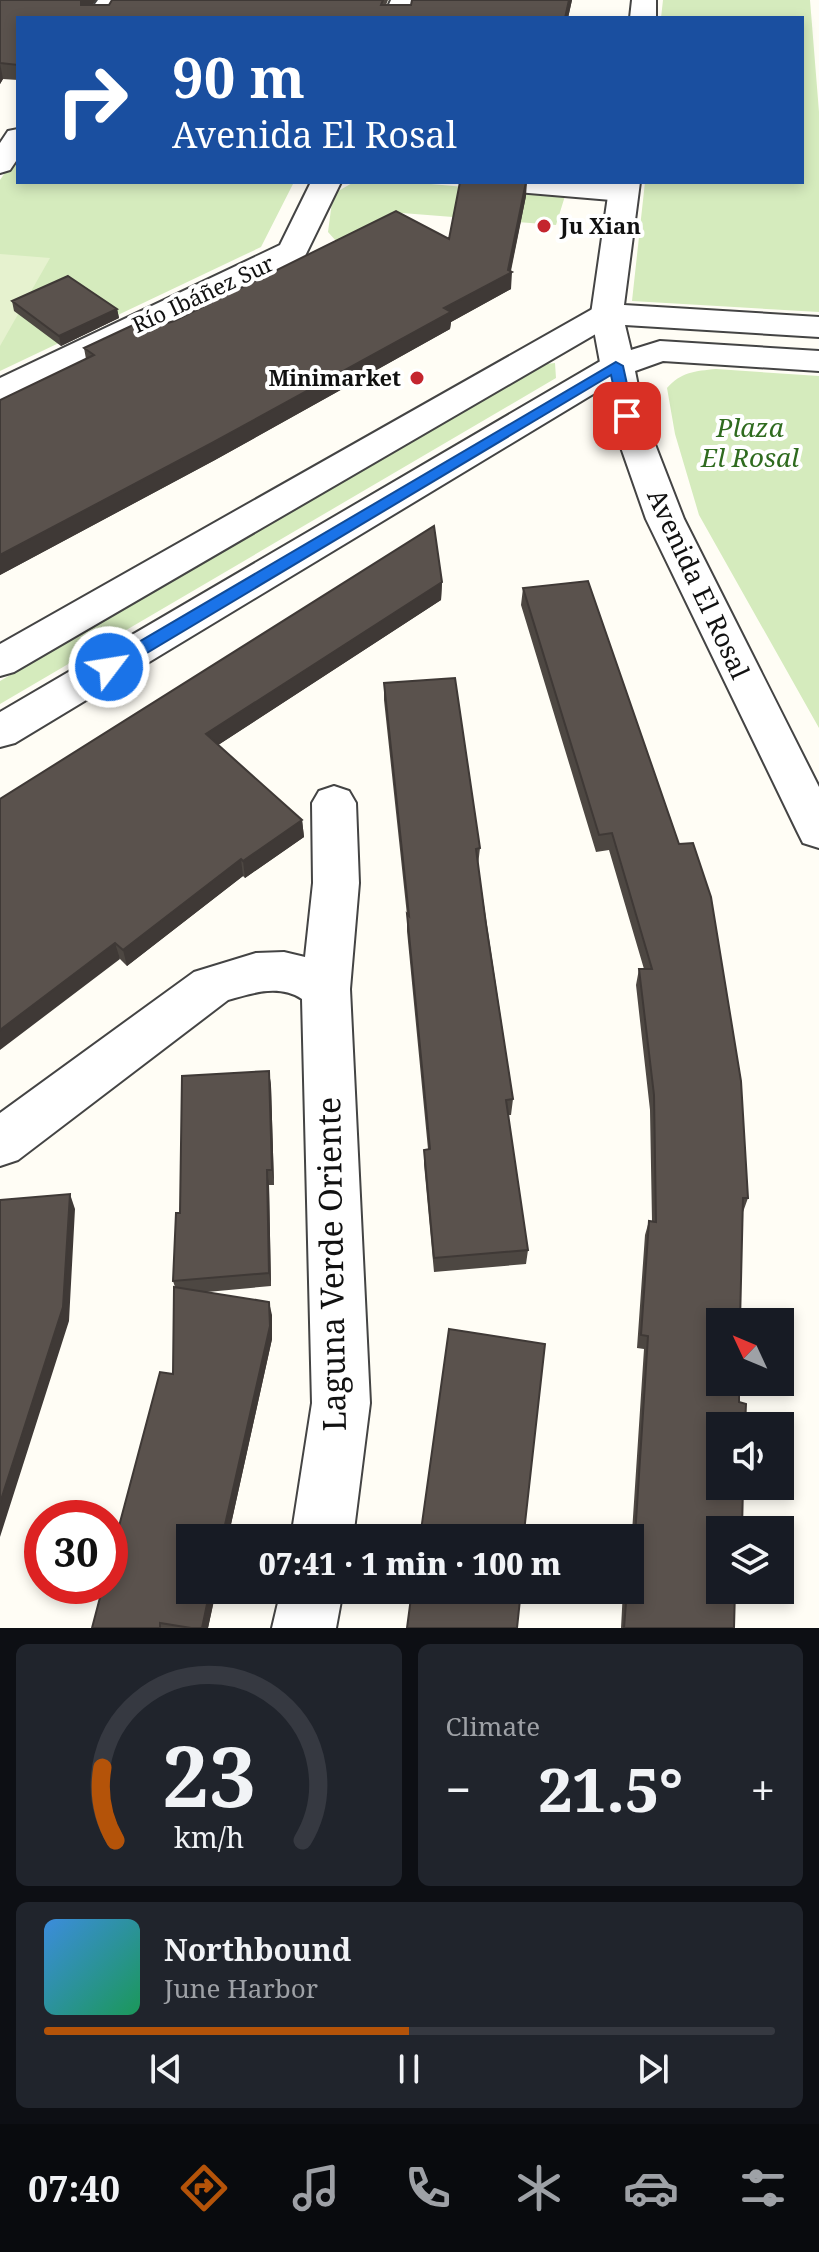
<!DOCTYPE html>
<meta charset="utf-8">
<style>
:root{--surface:#171b24;--page:#20242c;--text:#f1f3f6;--muted:#9ea1a6;--line:#363941;--accent:#b45309}
body{margin:0;font-family:"Noto Serif",serif;background:var(--page);color:var(--text);height:100vh;display:flex;flex-direction:column;font-size:30px;white-space:nowrap}
*{box-sizing:border-box;margin:0}
p{font-size:26px;color:var(--muted)}
.icon{flex:none;width:44px;height:44px;fill:none;stroke:currentColor;stroke-width:2;stroke-linecap:round;stroke-linejoin:round}
.map{position:relative;height:1628px;overflow:hidden}
.drawer{display:flex;flex-direction:column;gap:16px;padding:16px;background:#0d0f14;flex:1}
.drawer>*{flex:none}
.hud{position:absolute;left:16px;top:16px;width:788px;height:168px;border-radius:0px;box-shadow:0 4px 12px #0003;background:#1a4fa0;color:#fff;overflow:hidden}
.needle{width:52px;rotate:314deg}
.buttons{position:absolute;left:706px;top:1308px;display:grid;gap:16px}
.buttons a{display:grid;place-items:center;width:88px;height:88px;border-radius:0px;background:var(--surface);box-shadow:0 4px 12px #0003;font-size:40px}
.speed{position:absolute;left:24px;top:1500px;display:flex;gap:16px;font-size:40px;font-weight:700;text-align:center}
.speed>*{display:grid;place-content:center;width:104px;height:104px;border-radius:50%;background:var(--surface);box-shadow:0 4px 12px #0003;line-height:1}
.speed .limit{border:12px solid #d22;background:#fff;color:#111}
.pin{position:absolute;display:grid;place-items:center;width:68px;height:68px;color:#fff;margin:-34px;border-radius:16px;box-shadow:0 4px 12px #0006}
.me{position:absolute;width:88px;margin:-44px;rotate:59deg;stroke-linejoin:round;filter:drop-shadow(0 0 6px #0008)}
.turn{display:flex;align-items:center;gap:28px;height:168px;padding:0 24px;font-size:36px}
.turn .icon{width:104px;height:104px;stroke-width:2.5}
.turn b{display:block;font-size:56px;line-height:68px}
.big{font-size:60px;font-weight:800;line-height:1.1}
.drawer .widget{flex:1;display:flex;flex-direction:column;justify-content:center;gap:12px;min-width:0;padding:0 28px;border-radius:12px;background:var(--page)}
.drawer .dial{align-items:center;gap:0}
.dial svg{height:208px;overflow:visible;fill:none;stroke:var(--line);stroke-width:7;stroke-linecap:round;text-anchor:middle}
.dial text{fill:var(--text);stroke:none}
.song{display:flex;align-items:center;gap:24px}
.cover{width:96px;height:96px;border-radius:12px;background:linear-gradient(135deg,hsl(210 70% 55%),hsl(150 70% 35%))}
.played{height:8px;border-radius:4px;background:linear-gradient(90deg,var(--accent) 50%,var(--line) 50%)}
.keys{display:flex;justify-content:space-around;direction:ltr}
.heat{display:flex;justify-content:space-between;align-items:center;font-size:44px;direction:ltr}
.drawer .tiles{flex:1;display:grid;gap:16px;grid-template-columns:1fr 1fr}
.widget:last-child{grid-column:span 2}
.trip{position:absolute;left:176px;top:1524px;width:468px;height:80px;border-radius:0px;background:var(--surface);box-shadow:0 4px 12px #0003;font-weight:800;line-height:80px;text-align:center}
.tabs{display:flex;height:128px;justify-content:space-around;align-items:center;background:#090b0e;color:var(--muted)}
.tabs .icon{width:56px;height:56px}
.tabs .current{color:var(--accent)}
.tabs b{font-size:36px;color:var(--text)}
.map>svg:first-child{display:block}
.green{fill:#d5ebbd}
.pitch{fill:#e6f2cf}
.lines{fill:none;stroke-linecap:round;stroke-linejoin:round}
.minor-casing{stroke:#444;stroke-width:4}
.tertiary-casing{stroke:#444;stroke-width:4}
.minor{fill:#fff;fill-rule:evenodd}
.tertiary{fill:#fff;fill-rule:evenodd}
.wall{fill:#4d4742}
.shaded-wall{fill:#3f3936}
.building{fill:#5a524d;stroke:#3f3936;stroke-width:2}
.route{fill:#1a73e8;stroke:#114b97;stroke-width:2}
.poi-dot{fill:#c4262e;stroke:#fff;stroke-width:3}
.labels{text-anchor:middle;stroke-width:8;stroke-linejoin:round;paint-order:stroke}
.far-poi-label{font-size:22px;font-weight:bold;fill:#111;stroke:#fff;text-anchor:start}
.far-street-label{font-size:22px;fill:#111;stroke:#fff}
.park-label{font-size:26px;font-style:italic;fill:#2f6b1f;stroke:#fff}
.street-label{font-size:26px;fill:#111;stroke:#fff}
.near-street-label{font-size:32px;fill:#111;stroke:#fff}
</style>
<div class="map">
<svg width="819" height="1628" viewBox="0 0 819 1628">
<rect width="100%" height="100%" fill="#fffdf5"/>
<path class="green" d="M663,0H810L819,112V312L632,301L645,182H802V18H661Z
M18,153V182H294L261,247L0,371V180Z
M354,182H408L565,196L556,225L402,213L336,241L328,232L333,194Z
M555,363L556,378L0,704V681L546,364Z
M716,369L819,376V728L699,515L675,434L667,388C681,372 695,371 716,369Z"/>
<path class="pitch" d="M0,254L50,258L0,346Z"/>
<g class="lines">
<g class="minor-casing">
<path id="minor" d="M98,0H122L111,18H85Z
M391,0H415L409,18H383Z
M18,129V158L10,170L0,173V143L8,131Z
M311,182H341L304,258L12,398L0,401V378L280,245Z
M490,182H608L633,186L638,192L633,198L623,201L505,191L495,188Z
M607,304L618,307L623,314L618,321L14,672L0,676V644L596,307Z
M616,356L628,359L633,366L628,373L15,743L0,747V712L604,359Z
M334,786L349,791L356,803L359,883L350,989L370,1403L353,1538H291L312,1403L302,999C279,984 252,993 228,1000L18,1160L0,1166V1113L194,972L256,953L284,952L305,957L313,883L312,803L319,791Z
M281,1590H343L336,1628H272Z"/>
</g>
<g class="tertiary-casing">
<path id="tertiary" d="M632,0H656V18H630Z
M610,182H640L624,305L819,317V337L625,325L631,350L660,341L819,351V371L663,361L635,371L644,416L684,519L819,787V848L803,843L797,831L646,519L610,416L591,314Z"/>
</g>
<use href="#minor" class="minor"/>
<use href="#tertiary" class="tertiary"/>
</g>
<path class="wall" d="M0,0H96L92,5H109L112,0H388L386,5H411L412,0H572L568,18H18V80L3,79L0,84Z
M526,196L511,271V289L451,322L450,329L215,460L0,575V400L86,359L84,348L449,239Z
M12,301L117,309L119,318L61,346L14,311Z
M442,582L441,600L218,745L302,820L304,837L245,878L243,876L127,966L120,959L0,799Z
M523,588L748,1198L743,1212L720,1530L734,1628H621L623,1590H630V1563L644,1349L637,1348L645,1235L649,1221H652L650,1110L636,985L639,969H644L609,850L596,852L521,605Z
M384,683L480,848L478,865L513,1099L511,1115H508L528,1250L526,1264L434,1272L424,1164V1150L428,1149L407,931V915L384,700Z
M269,1071L271,1086L274,1185H269L271,1286L207,1292L272,1315V1339L208,1628H92L173,1374L175,1287L173,1281L180,1213Z"/>
<path class="shaded-wall" d="M81,0H96L83,16L80,1Z
M569,0H572L568,18H565Z
M0,63L3,79L0,84Z
M527,182L526,196L510,273L512,272L511,289L451,322L450,329L215,460L0,575V555L444,308Z
M117,309L119,318L61,346L59,336Z
M442,582L441,600L209,751L206,734Z
M302,820L304,837L245,878L243,861Z
M241,859L243,876L127,966L123,950Z
M115,943L120,959L0,1050V1030Z
M269,1071L271,1086L274,1185L272,1170Z
M267,1170L269,1185L271,1286L269,1273Z
M70,1194L75,1209L69,1321L0,1537V1503Z
M269,1302L272,1315V1339L228,1538H222Z
M210,1590H216L208,1628H202Z"/>
<path class="building" d="M0,0H81V5H109L112,0H383L381,5H411L412,0H569L565,18H18V65L0,63Z
M460,182H526L508,270L512,272L444,308L451,312L212,443L0,555V400L94,355L84,348L144,320L155,327L174,321L396,211L449,239Z
M68,276L117,309L59,336L12,301Z
M434,526L442,582L206,734L302,820L243,861L241,859L123,950L115,943L0,1030V799Z
M588,581L679,844L693,843L711,897L741,1081L748,1198H743L740,1322H720V1382H739V1402L746,1404L745,1426H720V1486H743L742,1530H720V1590H735L734,1628H624L627,1590H630V1567H633L648,1336L641,1335L649,1221L656,1222L654,1095L639,969H652L612,833L599,835L523,588Z
M455,678L480,848L476,849L486,924L513,1099L506,1100L528,1250L434,1258L424,1150L430,1149L407,914L409,916L384,683Z
M269,1071L272,1170H267L269,1273L173,1281L176,1213H180L182,1076Z
M70,1194L63,1307L0,1503V1200Z
M174,1287L269,1302L270,1326L222,1538H190V1590H210L202,1628H191L160,1623V1628H92L103,1586H110V1560L160,1372L173,1374Z
M449,1329L545,1344L524,1532L527,1533L526,1538H420Z
M412,1590H521L517,1628H407Z"/>
<path class="route" d="M616,362L623,366L634,416L632,419L627,421L620,416L611,375L115,672H103L101,667L103,663Z"/>
<g class="poi-dot">
<circle cx="544" cy="226" r="8"/>
<circle cx="417" cy="378" r="8"/>
</g>
<g class="labels">
<g class="far-poi-label">
<text x="560" y="234">Ju Xian</text>
<text x="401" y="386" text-anchor="end">Minimarket</text>
</g>
<g class="far-street-label">
<text transform="translate(203 294) rotate(-25)" y="8">Río Ibáñez Sur</text>
</g>
<g class="park-label">
<text x="750" y="437">Plaza<tspan x="750" dy="30">El Rosal</tspan></text>
</g>
<g class="street-label">
<text transform="translate(698 584) rotate(65)" y="9">Avenida El Rosal</text>
</g>
<g class="near-street-label">
<text transform="translate(332 1264) rotate(-91)" y="11">Laguna Verde Oriente</text>
</g>
</g>
</svg>
<div class="buttons">
<a><svg class="needle" viewBox="-14 -14 28 28"><path d="M0-13l5 13h-10z" fill="#e53935"/><path d="M0 13l5-13h-10z" fill="#9ea1a6"/></svg></a>
<a><svg class="icon" aria-label="sound" viewBox="0 0 24 24"><path d="M4 9h4l5-4v14l-5-4H4zM17 9q2 3 0 6"/></svg></a>
<a><svg class="icon" aria-label="layers" viewBox="0 0 24 24"><path d="M12 4l9 5-9 5-9-5zM3 14l9 5 9-5"/></svg></a>
</div>
<div class="speed"><div class="limit">30</div></div>
<div class="pin" style="left:627px;top:416px;background:#d93025"><svg class="icon" aria-label="arrive" viewBox="0 0 24 24"><path d="M6 21V4h12l-3 4 3 4H6"/></svg></div>
<svg class="me" style="left:109px;top:667px" viewBox="-20 -20 40 40"><circle r="17" fill="#1a73e8" stroke="#fff" stroke-width="3"/><path d="M0-11L8 9 0 5-8 9z" fill="#fff"/></svg>
<div class="trip">07:41 · 1 min · 100 m</div>
<div class="hud">
<div class="turn"><svg class="icon" aria-label="right" viewBox="0 0 24 24"><path d="M7 20v-9h11M14 6l5 5-5 5"/></svg><div><b>90 m</b>Avenida El Rosal</div></div>
</div>
</div>
<section class="drawer">
<div class="tiles">
<div class="widget dial"><svg viewBox="0 0 100 80">
<path d="M14 69A42 42 0 1 1 86 69"/>
<path d="M14 69A42 42 0 0 1 9 41" stroke="#b45309"/>
<text x="50" y="56" font-size="32" font-weight="700">23</text>
<text x="50" y="72" font-size="11">km/h</text>
</svg></div>
<div class="widget"><p>Climate</p>
<div class="heat"><a>−</a><b class="big">21.5°</b><a>+</a></div>
</div>
<div class="widget">
<div class="song"><i class="cover"></i><div><b>Northbound</b><p>June Harbor</p></div></div>
<div class="played"></div>
<div class="keys"><svg class="icon" aria-label="previous" viewBox="0 0 24 24"><path d="M18 5L8 12l10 7zM5 5v14"/></svg><svg class="icon" aria-label="pause" viewBox="0 0 24 24"><path d="M8 5v14M16 5v14"/></svg><svg class="icon" aria-label="next" viewBox="0 0 24 24"><path d="M6 5l10 7-10 7zM19 5v14"/></svg></div>
</div>
</div>
</section>
<nav class="tabs">
<b>07:40</b>
<svg class="icon current" aria-label="directions" viewBox="0 0 24 24"><path d="M12 3l9 9-9 9-9-9zM9 14v-3h6M13 9l2 2-2 2"/></svg>
<svg class="icon" aria-label="music" viewBox="0 0 24 24"><path d="M9 18V5l10-2v13"/><circle cx="6" cy="18" r="3"/><circle cx="16" cy="16" r="3"/></svg>
<svg class="icon" aria-label="phone" viewBox="0 0 24 24"><path d="M5 4h4l2 5-3 2q2 4 5 5l2-3 5 2v4C11 20 4 13 5 4z"/></svg>
<svg class="icon" aria-label="climate" viewBox="0 0 24 24"><path d="M12 3v18M4 7l16 10M4 17L20 7"/></svg>
<svg class="icon" aria-label="car" viewBox="0 0 24 24"><path d="M5 17H2v-5l4-1 3-4h7l3 4 3 1v5h-3M9 17h6M6 11h13"/><circle cx="7" cy="17" r="2"/><circle cx="17" cy="17" r="2"/></svg>
<svg class="icon" aria-label="filters" viewBox="0 0 24 24"><path d="M4 7h16M4 17h16"/><circle cx="9" cy="7" r="2"/><circle cx="15" cy="17" r="2"/></svg>
</nav>
